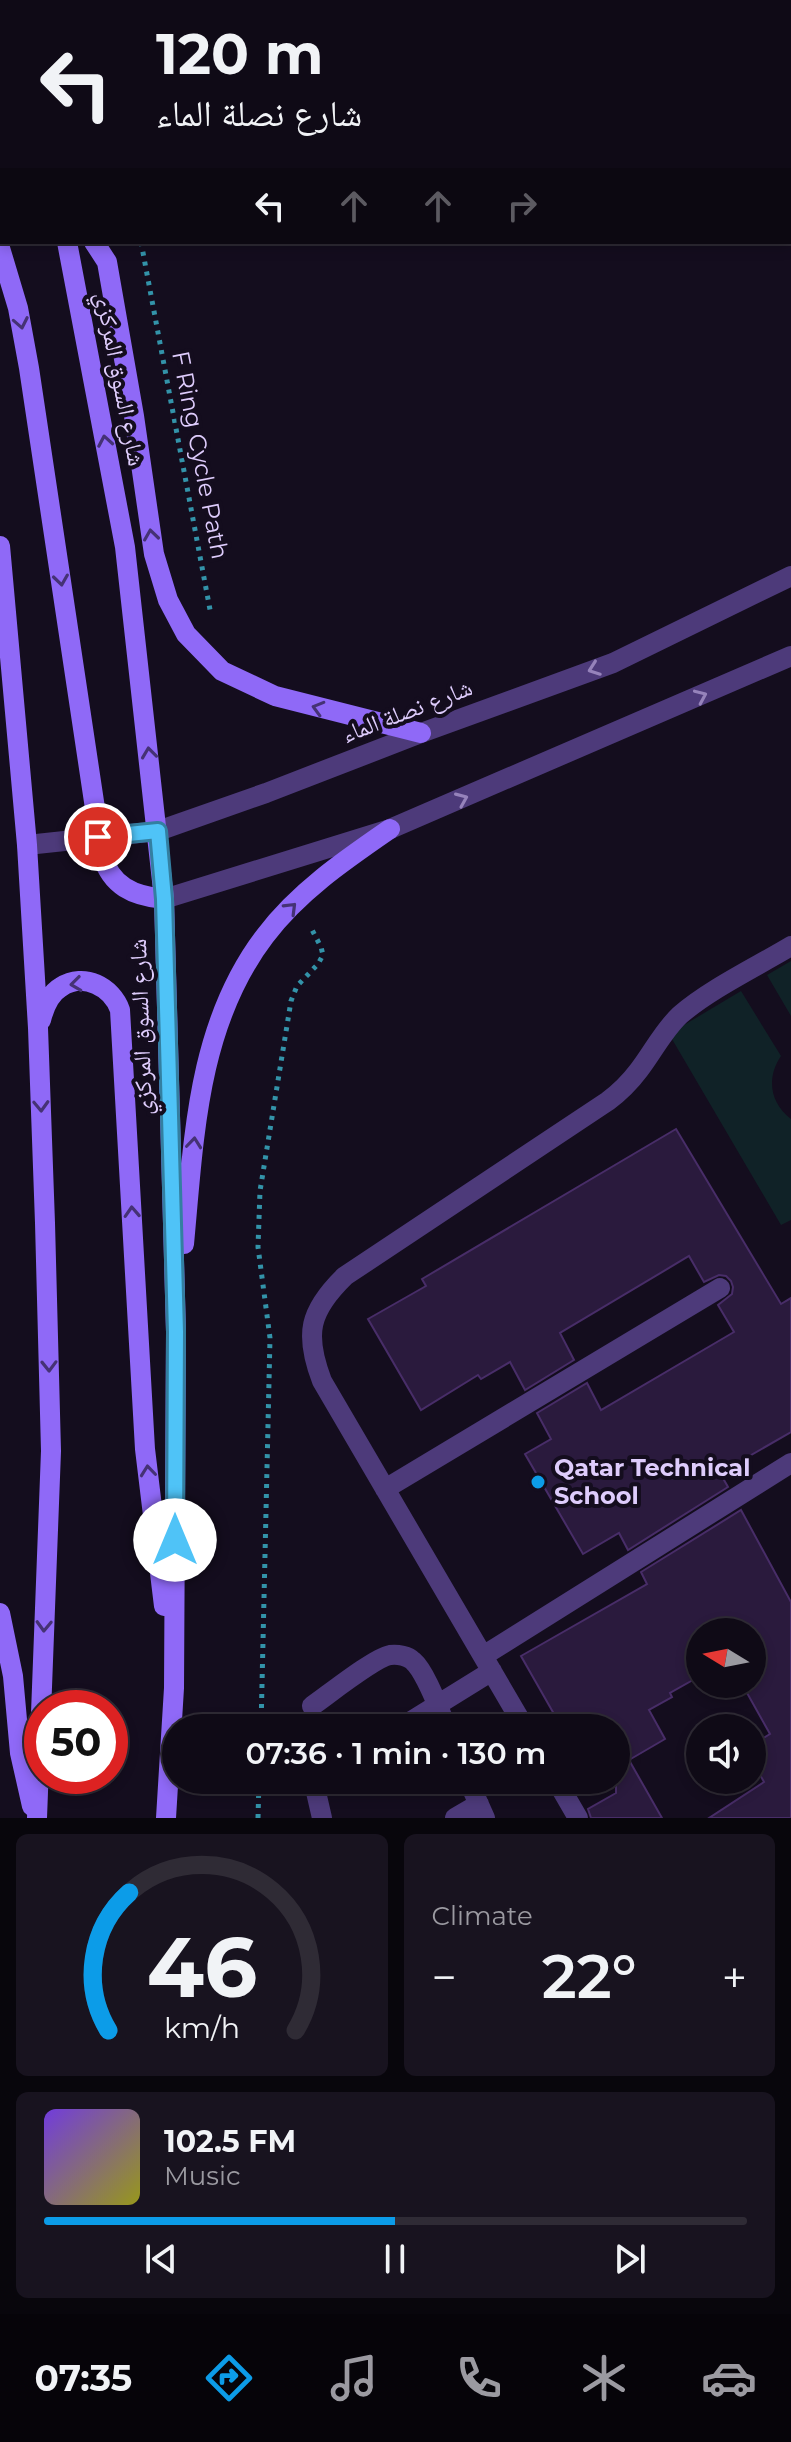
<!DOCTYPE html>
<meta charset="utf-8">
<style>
:root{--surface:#0f0a16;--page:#18131f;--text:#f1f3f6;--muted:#9b9aa1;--line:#2f2b35;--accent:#0c9ce8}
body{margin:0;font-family:Montserrat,"Noto Naskh Arabic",sans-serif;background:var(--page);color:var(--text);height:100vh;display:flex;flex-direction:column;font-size:30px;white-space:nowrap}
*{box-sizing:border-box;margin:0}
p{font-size:26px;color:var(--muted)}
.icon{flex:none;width:44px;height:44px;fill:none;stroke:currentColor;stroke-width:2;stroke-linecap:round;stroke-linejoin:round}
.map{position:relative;height:1818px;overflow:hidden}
.drawer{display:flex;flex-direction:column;gap:16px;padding:16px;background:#08060c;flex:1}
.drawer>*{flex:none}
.guide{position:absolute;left:0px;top:0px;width:792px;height:244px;box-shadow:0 4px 12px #0003,0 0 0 2px var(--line);background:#0f0a16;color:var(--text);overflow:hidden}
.needle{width:52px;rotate:280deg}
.fabs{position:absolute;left:686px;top:1618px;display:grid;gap:16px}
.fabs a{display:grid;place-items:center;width:80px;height:80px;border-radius:50%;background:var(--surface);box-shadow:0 4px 12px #0003,0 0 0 2px var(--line);font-size:40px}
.speed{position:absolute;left:24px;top:1690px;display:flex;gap:16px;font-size:40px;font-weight:700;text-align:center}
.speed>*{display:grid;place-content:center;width:104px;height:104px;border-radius:50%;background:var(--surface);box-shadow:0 4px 12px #0003,0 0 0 2px var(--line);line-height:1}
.speed .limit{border:12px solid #d22;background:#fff;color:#111}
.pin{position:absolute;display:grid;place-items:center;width:68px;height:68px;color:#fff;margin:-34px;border:4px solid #fff;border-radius:50%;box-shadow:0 2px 8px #0007}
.me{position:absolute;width:88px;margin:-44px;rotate:0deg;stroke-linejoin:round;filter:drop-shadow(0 0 6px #0008)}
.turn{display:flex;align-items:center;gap:28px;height:168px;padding:0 24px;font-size:36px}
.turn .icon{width:104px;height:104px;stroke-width:2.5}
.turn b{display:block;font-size:56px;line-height:68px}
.lanes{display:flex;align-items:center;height:76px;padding:0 24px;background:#0003;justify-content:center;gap:40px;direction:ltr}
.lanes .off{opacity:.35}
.big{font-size:60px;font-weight:600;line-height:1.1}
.drawer .card{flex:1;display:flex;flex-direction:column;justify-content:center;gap:12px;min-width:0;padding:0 28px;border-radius:12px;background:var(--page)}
.drawer .dial{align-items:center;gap:0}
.dial svg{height:208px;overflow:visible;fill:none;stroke:var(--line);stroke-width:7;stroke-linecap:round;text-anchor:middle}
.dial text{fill:var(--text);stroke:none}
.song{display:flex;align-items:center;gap:24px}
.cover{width:96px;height:96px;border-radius:12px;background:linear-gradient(135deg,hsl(260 70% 55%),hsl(60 70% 35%))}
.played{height:8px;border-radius:4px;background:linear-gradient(90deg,var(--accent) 50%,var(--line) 50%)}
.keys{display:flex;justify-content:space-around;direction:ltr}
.heat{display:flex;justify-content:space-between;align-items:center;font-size:44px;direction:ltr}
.drawer .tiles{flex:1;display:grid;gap:16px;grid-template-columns:1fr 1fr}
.card:last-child{grid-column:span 2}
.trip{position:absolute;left:162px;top:1714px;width:468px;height:80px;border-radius:40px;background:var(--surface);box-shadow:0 4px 12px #0003,0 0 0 2px var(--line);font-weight:600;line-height:80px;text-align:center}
.tab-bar{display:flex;height:128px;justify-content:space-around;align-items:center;background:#060409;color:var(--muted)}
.tab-bar .icon{width:56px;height:56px}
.tab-bar .selected{color:var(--accent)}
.tab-bar b{font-size:36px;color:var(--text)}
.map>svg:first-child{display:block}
.green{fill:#102227}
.building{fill:#2a1a3d;stroke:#482d68;stroke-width:2}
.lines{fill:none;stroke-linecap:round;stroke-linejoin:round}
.path{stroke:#3393a9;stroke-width:5;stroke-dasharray:4 6;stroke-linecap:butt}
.service{stroke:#4d3a7a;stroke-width:20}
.minor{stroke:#4d3a7a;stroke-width:20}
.secondary{stroke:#8f69f7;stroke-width:20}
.oneway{stroke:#453275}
.oneway2{stroke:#9683bb}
.route-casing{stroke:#337fa1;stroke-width:20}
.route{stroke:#4fc3f7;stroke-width:14}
.poi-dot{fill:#0c9ce8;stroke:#140d1e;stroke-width:3}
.labels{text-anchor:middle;stroke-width:8;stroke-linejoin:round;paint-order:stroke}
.street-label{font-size:24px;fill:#deccfc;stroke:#140d1e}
.poi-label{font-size:24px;font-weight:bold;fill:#deccfc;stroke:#140d1e;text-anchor:start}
</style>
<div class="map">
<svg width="791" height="1818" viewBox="0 0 791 1818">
<rect width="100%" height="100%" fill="#140d1e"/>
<path class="green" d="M791,961V1016L767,975Z
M741,991L781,1056C766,1078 770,1103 791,1119V1220L781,1225L669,1034Z"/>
<path class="building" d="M676,1129L781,1304L791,1298V1432L720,1473L728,1487L628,1550L619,1533L583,1554L525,1454L551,1439L537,1413L587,1383L601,1410L734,1332L718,1305L732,1294L733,1287L731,1281L726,1276L719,1275L704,1282L689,1256L560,1333L574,1360L525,1390L510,1362L481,1379L478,1375L421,1410L368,1319L426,1286L422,1279Z
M741,1510L791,1602V1818H709L764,1782L752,1760V1745L770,1734L742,1684H752V1632H700V1676L670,1693L672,1697L649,1710L665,1739L629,1760L662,1818H591L588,1809L616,1793V1728H562L521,1656L647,1584L641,1572Z"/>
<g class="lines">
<path class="path" d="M96,0V2
M629,2L633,0
M141,242L211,615
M261,1728L270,1338L258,1247L260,1191L291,1001L297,986L318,964L323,955L321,947L310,926
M258,1818L259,1780"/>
<path class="service" d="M790,156L791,155
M385,1489L720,1288
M483,1656L791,1463
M312,1706C328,1695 374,1658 390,1655C398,1654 408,1656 413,1661C426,1672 440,1712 447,1728
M400,1728L492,1671
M525,1728L322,1381C304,1334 309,1311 345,1276L608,1101C620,1092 630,1082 639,1070C653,1052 663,1031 680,1015C710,989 756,967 791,946
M319,1780L316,1792L322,1818
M468,1780L485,1818
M556,1780L578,1818
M455,1818L479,1804"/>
<path class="minor" d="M27,845L158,831L266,793L421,733L613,663L791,576
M164,899L390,829L791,656"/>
<path class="secondary" d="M20,0V2
M67,242L125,547L164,899L176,1332L174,1688L166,1818
M94,242L107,262L134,416L154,554L168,600L186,634L222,671L275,696L421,733
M0,248L18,308L29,368L102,855C111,886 133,896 164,899
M0,546L27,845L38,1028L45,1223L51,1451L37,1818
M41,1020C44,1008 49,994 61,987C84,972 112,987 120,1010L145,1449L164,1606
M184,1244C194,1138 197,1025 265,936C298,892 345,860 390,829
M0,1613L13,1676L20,1753L32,1806"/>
</g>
<defs><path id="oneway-chevron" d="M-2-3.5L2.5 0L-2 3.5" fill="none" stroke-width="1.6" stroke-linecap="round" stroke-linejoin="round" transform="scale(2)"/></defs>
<g class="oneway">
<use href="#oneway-chevron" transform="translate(21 323) rotate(79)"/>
<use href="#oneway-chevron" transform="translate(105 441) rotate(-100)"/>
<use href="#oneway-chevron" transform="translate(151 535) rotate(-98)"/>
<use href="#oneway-chevron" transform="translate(61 580) rotate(82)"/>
<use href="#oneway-chevron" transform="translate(318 708) rotate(-164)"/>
<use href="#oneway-chevron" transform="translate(149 753) rotate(-97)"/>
<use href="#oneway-chevron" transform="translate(291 908) rotate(-45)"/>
<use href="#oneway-chevron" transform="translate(76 984) rotate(173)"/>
<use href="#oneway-chevron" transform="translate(41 1106) rotate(88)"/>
<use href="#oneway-chevron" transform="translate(194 1143) rotate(-84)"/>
<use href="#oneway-chevron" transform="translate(132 1212) rotate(-93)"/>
<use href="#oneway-chevron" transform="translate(49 1366) rotate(89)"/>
<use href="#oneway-chevron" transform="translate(148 1471) rotate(-96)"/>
<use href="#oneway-chevron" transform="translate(44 1626) rotate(92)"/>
</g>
<g class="oneway2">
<use href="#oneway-chevron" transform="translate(594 669) rotate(160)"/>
<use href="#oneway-chevron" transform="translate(701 696) rotate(-24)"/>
<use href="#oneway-chevron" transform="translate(462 799) rotate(-23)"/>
</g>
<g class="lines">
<g class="route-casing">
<path id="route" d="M98,837L158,831L164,899L176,1332L175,1540"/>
</g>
<use href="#route" class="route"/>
</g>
<circle class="poi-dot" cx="538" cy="1482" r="8"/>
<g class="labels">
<g class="street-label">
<text transform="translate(120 379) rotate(79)" y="8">شارع السوق المركزي</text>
<text transform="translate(200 455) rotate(79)" y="8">F Ring Cycle Path</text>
<text transform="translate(407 711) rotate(-21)" y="8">شارع نصلة الماء</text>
<text transform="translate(141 1027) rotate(-92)" y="8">شارع السوق المركزي</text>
</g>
<g class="poi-label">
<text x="554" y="1476">Qatar Technical<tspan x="554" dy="28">School</tspan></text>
</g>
</g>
</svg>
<div class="fabs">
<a><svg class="needle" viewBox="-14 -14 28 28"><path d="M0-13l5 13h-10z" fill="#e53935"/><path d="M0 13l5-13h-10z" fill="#9b9aa1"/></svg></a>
<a><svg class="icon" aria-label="sound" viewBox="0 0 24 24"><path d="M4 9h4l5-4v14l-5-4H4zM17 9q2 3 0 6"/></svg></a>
</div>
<div class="speed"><div class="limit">50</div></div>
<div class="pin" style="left:98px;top:837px;background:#d93025"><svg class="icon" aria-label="arrive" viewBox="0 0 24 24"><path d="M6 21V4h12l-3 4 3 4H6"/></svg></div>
<svg class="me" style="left:175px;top:1540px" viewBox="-20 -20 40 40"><circle r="19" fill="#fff"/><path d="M0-13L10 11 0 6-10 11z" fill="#4fc3f7"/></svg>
<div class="trip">07:36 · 1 min · 130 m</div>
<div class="guide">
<div class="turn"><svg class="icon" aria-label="left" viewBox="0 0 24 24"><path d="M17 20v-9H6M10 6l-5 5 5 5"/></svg><div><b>120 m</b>شارع نصلة الماء</div></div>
<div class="lanes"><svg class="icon" aria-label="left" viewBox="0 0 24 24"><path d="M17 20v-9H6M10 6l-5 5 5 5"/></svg><svg class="icon off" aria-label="ahead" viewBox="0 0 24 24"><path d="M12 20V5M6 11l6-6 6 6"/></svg><svg class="icon off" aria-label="ahead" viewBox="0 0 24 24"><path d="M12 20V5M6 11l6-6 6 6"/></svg><svg class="icon off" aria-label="right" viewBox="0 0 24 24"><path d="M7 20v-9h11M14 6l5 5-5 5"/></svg></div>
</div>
</div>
<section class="drawer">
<div class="tiles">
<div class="card dial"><svg viewBox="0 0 100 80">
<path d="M14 69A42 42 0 1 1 86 69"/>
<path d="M14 69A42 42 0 0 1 22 16" stroke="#0c9ce8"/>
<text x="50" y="56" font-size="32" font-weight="700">46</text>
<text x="50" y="72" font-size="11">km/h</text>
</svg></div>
<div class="card"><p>Climate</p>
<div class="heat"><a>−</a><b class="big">22°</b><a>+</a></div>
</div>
<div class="card">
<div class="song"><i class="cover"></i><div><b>102.5 FM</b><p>Music</p></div></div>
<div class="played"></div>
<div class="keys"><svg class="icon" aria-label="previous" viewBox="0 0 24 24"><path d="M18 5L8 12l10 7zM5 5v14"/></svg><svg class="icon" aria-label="pause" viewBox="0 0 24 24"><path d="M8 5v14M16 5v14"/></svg><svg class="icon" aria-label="next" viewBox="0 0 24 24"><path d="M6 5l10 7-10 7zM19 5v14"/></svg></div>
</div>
</div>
</section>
<nav class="tab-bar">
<b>07:35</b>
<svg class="icon selected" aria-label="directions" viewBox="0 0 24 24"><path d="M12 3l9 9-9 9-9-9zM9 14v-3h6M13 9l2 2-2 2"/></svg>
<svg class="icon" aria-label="music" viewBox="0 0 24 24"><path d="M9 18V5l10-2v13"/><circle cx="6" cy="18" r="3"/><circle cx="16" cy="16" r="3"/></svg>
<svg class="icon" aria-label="phone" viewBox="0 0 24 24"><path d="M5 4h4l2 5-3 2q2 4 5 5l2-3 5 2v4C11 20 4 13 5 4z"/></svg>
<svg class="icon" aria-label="climate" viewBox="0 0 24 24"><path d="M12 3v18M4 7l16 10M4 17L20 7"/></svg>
<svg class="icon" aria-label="car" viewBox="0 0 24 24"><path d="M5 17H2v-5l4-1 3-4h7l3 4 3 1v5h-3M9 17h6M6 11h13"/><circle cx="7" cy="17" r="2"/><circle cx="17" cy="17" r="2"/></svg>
</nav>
